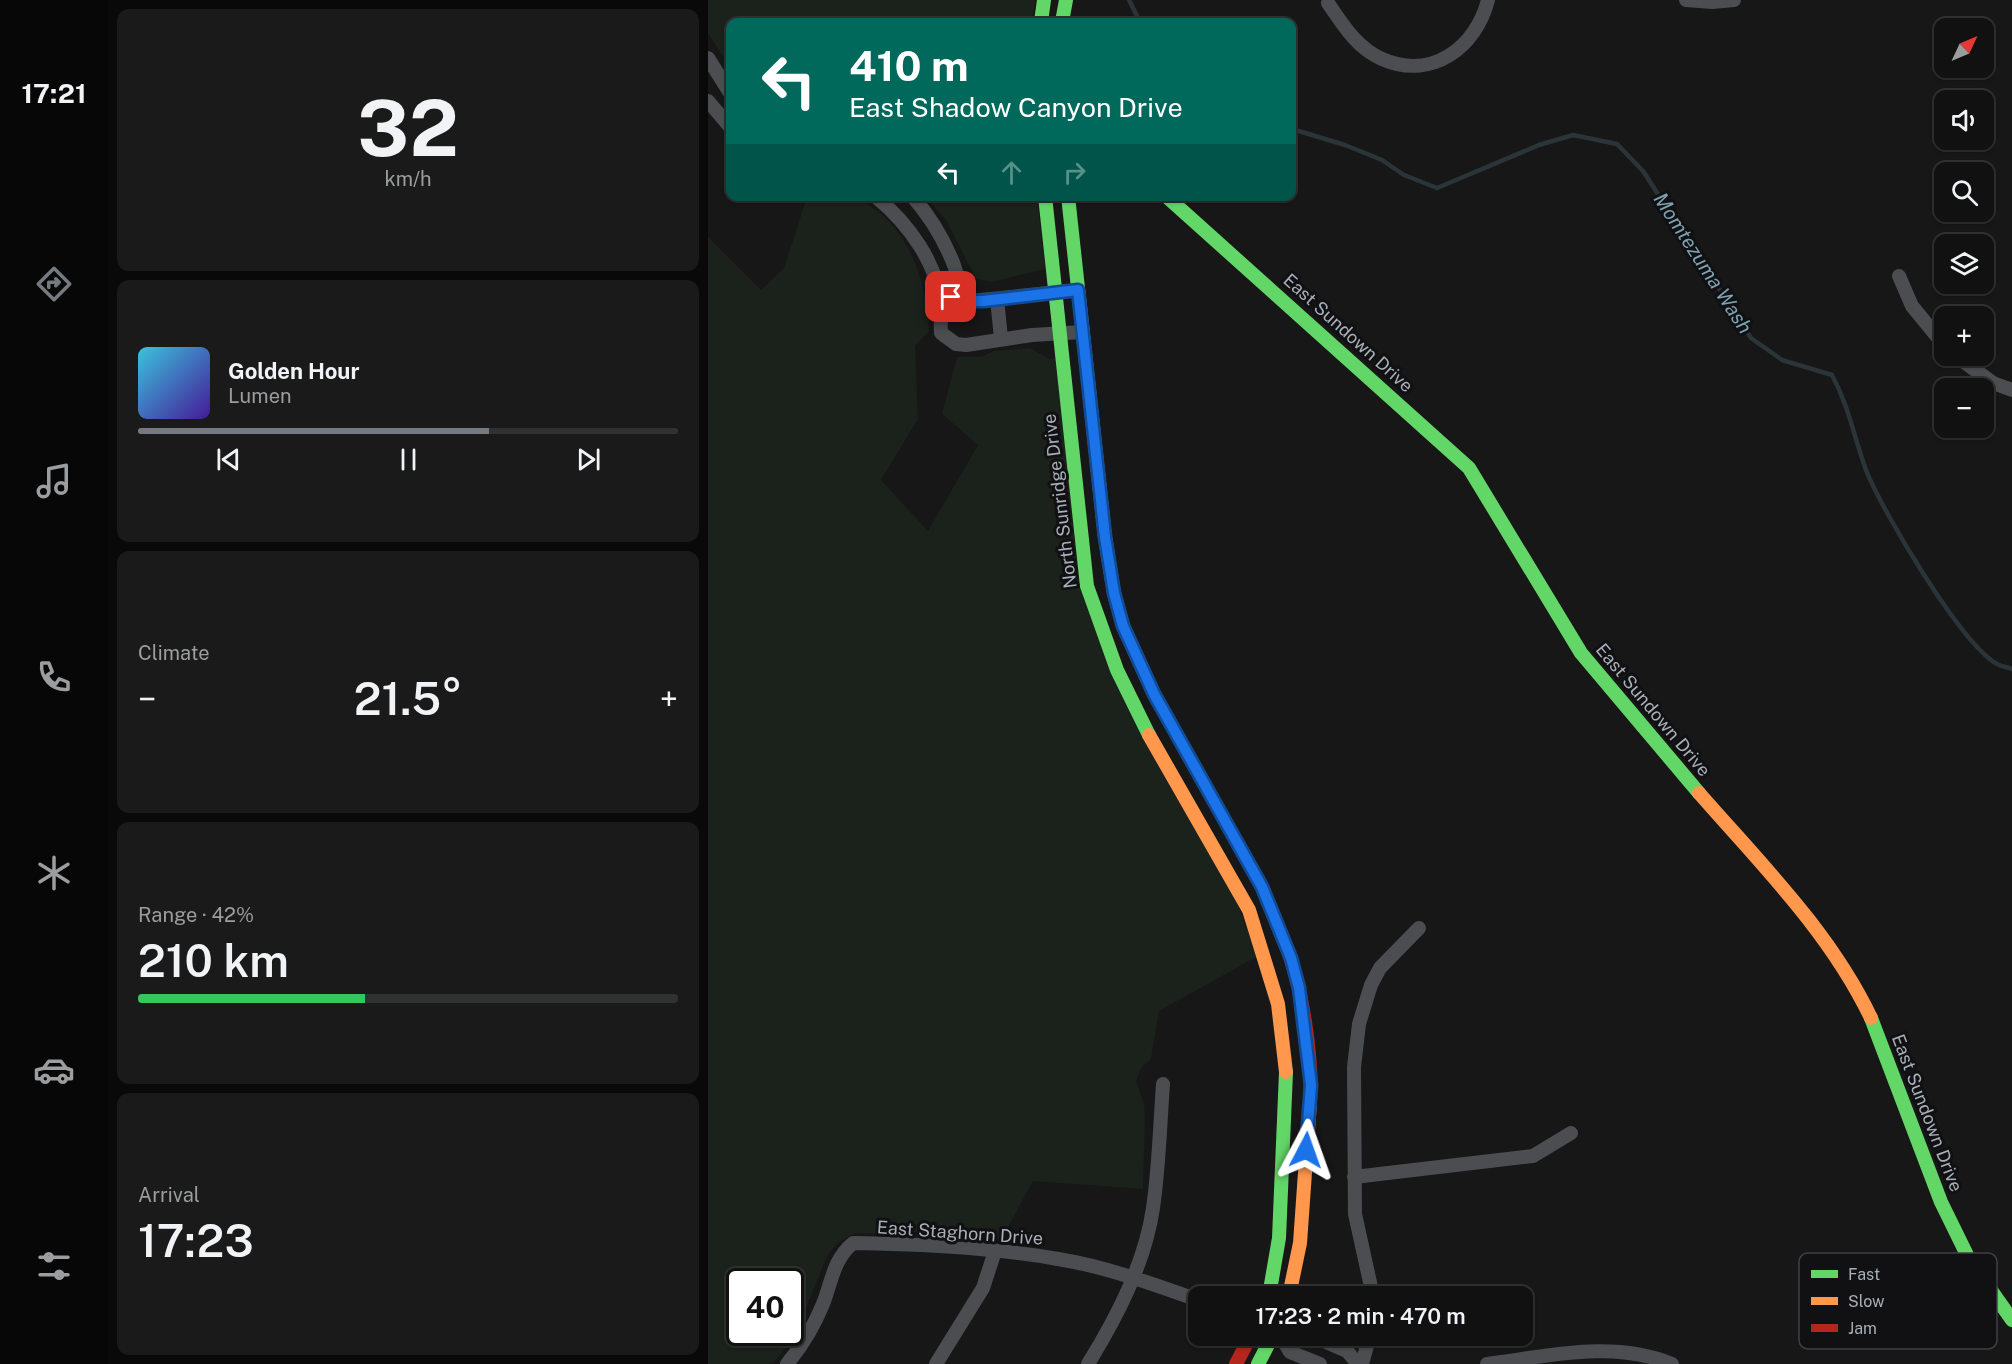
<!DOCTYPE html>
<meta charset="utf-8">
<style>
:root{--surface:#111;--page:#1a1a1a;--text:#f1f3f6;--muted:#9c9d9f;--line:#303131;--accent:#757a80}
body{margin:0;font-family:"Public Sans",sans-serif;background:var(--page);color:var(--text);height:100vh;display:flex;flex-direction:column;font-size:22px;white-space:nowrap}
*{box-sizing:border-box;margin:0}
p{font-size:20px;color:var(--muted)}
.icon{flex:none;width:33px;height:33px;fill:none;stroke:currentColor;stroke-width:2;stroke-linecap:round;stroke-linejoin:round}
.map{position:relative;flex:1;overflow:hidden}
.panel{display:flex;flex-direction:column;gap:9px;padding:9px;background:#090909;width:600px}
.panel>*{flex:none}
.banner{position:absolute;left:18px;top:18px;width:570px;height:183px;border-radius:12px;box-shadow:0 2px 4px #0004,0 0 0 2px var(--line);background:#00695c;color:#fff;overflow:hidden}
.needle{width:39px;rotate:46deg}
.fabs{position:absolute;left:1226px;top:18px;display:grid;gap:12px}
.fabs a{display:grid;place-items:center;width:60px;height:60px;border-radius:12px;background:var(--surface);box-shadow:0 2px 4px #0004,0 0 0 2px var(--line);font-size:30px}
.speed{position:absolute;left:18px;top:1268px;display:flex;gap:12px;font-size:30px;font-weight:700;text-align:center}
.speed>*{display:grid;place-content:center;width:78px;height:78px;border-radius:50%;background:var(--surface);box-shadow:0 2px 4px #0004,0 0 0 2px var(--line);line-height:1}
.speed .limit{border:3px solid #111;border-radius:9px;background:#fff;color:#111}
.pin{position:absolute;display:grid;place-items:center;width:51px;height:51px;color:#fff;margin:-26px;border-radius:12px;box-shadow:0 3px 9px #0006}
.me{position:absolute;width:66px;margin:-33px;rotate:4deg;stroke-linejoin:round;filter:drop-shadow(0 0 4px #0008)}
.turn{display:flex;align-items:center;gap:21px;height:126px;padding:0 24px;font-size:27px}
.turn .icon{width:78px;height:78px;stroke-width:2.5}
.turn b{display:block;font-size:42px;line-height:51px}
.lanes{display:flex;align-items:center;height:57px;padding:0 24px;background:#0003;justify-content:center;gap:30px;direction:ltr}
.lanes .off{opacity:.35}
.big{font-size:45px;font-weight:600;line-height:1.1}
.panel .card{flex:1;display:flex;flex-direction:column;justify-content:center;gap:9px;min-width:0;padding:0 21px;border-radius:12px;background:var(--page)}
.panel .dial{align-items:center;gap:0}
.dial b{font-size:78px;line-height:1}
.song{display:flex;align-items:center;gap:18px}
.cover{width:72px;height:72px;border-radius:9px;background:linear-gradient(135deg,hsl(190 70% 55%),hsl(260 70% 35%))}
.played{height:6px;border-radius:3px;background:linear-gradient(90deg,var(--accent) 65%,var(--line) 65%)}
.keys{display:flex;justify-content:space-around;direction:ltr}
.heat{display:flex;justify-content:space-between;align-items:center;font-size:33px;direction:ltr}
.charge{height:9px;border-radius:4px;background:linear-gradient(90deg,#34c759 42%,var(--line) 0)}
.trip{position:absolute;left:480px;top:1286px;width:345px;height:60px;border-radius:12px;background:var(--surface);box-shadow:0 2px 4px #0004,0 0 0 2px var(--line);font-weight:600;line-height:60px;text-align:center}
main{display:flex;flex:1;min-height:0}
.tabs{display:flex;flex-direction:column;width:108px;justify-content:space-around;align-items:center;background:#070707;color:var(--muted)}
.tabs .icon{width:42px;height:42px}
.tabs .on{color:var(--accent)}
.tabs b{font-size:27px;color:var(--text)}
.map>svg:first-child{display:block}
.green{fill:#1b211b;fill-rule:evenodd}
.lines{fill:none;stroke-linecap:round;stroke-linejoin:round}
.stream{stroke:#2a3439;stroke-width:4.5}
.street{stroke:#4b4d50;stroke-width:14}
.fast{stroke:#63d668;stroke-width:14}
.slow{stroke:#ff974d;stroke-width:14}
.jam{stroke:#b3261e;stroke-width:14}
.route-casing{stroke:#114b97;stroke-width:15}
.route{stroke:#1a73e8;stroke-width:10}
.labels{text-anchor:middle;stroke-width:6;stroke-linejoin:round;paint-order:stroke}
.street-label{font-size:18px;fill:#a8afb8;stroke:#111113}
.water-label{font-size:20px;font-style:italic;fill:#7fa2b2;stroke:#111113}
.key{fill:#111113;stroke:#3e4045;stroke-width:1.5}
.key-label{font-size:16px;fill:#a8afb8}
</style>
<main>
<nav class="tabs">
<b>17:21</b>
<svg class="icon on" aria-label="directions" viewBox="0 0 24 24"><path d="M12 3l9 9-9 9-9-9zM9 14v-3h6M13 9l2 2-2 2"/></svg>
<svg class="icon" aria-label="music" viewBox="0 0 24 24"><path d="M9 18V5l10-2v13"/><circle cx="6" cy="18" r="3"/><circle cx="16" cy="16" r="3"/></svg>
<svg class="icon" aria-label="phone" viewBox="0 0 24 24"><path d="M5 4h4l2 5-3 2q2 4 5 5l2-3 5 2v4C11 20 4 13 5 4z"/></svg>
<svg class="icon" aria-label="climate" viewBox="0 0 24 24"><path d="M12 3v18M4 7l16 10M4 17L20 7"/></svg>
<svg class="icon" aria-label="car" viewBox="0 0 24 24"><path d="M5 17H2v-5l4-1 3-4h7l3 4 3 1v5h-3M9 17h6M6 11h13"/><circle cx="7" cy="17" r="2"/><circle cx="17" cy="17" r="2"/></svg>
<svg class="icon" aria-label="filters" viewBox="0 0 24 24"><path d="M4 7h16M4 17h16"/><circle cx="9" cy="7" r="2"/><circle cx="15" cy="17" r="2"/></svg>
</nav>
<section class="panel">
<div class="card dial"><b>32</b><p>km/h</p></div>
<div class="card">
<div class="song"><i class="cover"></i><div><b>Golden Hour</b><p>Lumen</p></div></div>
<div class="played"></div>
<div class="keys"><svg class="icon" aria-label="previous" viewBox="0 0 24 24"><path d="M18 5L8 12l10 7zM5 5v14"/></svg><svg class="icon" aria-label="pause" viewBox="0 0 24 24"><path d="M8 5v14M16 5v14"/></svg><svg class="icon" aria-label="next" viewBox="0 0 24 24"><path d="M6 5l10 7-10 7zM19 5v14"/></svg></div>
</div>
<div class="card"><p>Climate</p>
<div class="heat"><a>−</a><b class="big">21.5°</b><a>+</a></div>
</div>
<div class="card"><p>Range · 42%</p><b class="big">210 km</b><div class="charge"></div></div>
<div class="card"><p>Arrival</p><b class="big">17:23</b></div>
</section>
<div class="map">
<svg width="1304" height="1364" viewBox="0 0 1304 1364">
<rect width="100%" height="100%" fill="#171717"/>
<path class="green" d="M0,0H328L323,22H22V67L0,33Z
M99,197H147C198,221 220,279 221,331L207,346L210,419L173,480L220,531L270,445L234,414L249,357H273L286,351L322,348L341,359L348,358L370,575L527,898L550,956L451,1011L443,1059L433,1068L428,1081L436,1104L437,1119L435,1189L325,1181L293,1240L149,1233C133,1239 125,1245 117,1261C108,1281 82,1360 60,1364C41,1364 19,1364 0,1364V237L53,290L76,268ZM32,1281H82V1332H32Z
M218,197H329L337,269L284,282L268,279L238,220Z"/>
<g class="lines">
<path class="stream" d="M421,0L432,22
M584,129L637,145L674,160L696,175L729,188L831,145L865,135L909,144L935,171L1043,338L1074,360L1124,375C1141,407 1146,437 1158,470C1173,509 1255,648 1291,665C1295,667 1300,667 1304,669"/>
<path class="street" d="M978,0L1004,2L1026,0
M620,3C635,25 649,48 674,59C724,81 768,47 780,0
M0,58L22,93
M0,101L22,127
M167,196C200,223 232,265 233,310C234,318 232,325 233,333L248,344L258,345L324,335L374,332
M204,196C221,215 234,236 244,260C251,276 249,289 263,301L370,290
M1191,276L1204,306L1236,345
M289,299L293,338
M1248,356L1285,383L1304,390
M646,1177L825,1156L863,1133
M665,1296L647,1214L646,1067L651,1024L663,985L672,968L711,928
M572,1335L582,1352L612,1364
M602,1335L639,1351L650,1364
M79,1364C94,1346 106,1326 115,1304C124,1281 125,1260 145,1243C213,1244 283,1247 350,1259C399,1267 445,1284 490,1300
M228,1364L275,1288L287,1251
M380,1364C409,1317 437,1263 445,1208C451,1167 452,1125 455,1084
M654,1364L662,1335
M779,1364C841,1356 905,1340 964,1364"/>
<path class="fast" d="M333,22L336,0
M354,22L358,0
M337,196L379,586L409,670L441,735
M360,196L397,537L406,593L415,626L446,694L554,887L578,946
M458,196L761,468L873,653L991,793
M1163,1018L1233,1202L1261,1259L1304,1320
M561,1296L571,1238L578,1072
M550,1364L565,1335"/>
<path class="slow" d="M441,735L541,910L570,1004L578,1072
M991,793C1053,864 1122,932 1163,1018
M581,1296L592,1243L602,1102"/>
<path class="jam" d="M578,946C594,986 605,1059 602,1102
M528,1364L543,1335"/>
</g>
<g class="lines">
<g class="route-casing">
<path id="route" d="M243,297L255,293L263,301H275L370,290L397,537L406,593L415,626L446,694L554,887L583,958L591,988L603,1085L598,1150"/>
</g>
<use href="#route" class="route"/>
</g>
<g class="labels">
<g class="street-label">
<text transform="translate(640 333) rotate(42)" y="6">East Sundown Drive</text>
<text transform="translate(352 501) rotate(-97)" y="6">North Sunridge Drive</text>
<text transform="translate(945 710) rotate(50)" y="6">East Sundown Drive</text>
<text transform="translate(1219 1113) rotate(69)" y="6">East Sundown Drive</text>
<text transform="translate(252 1233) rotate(4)" y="6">East Staghorn Drive</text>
</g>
<g class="water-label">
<text transform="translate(995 263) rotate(57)" y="7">Momtezuma Wash</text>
</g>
</g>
<rect x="1091" y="1253" width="198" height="96" rx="9" class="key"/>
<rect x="1103" y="1270" width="27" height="8" fill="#63d668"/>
<rect x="1103" y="1297" width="27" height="8" fill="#ff974d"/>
<rect x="1103" y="1324" width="27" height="8" fill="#b3261e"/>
<g class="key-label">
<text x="1140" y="1280">Fast</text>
<text x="1140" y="1307">Slow</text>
<text x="1140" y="1334">Jam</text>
</g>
</svg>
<div class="fabs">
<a><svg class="needle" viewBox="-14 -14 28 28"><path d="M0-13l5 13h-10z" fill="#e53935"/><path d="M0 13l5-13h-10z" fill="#9c9d9f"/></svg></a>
<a><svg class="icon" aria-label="sound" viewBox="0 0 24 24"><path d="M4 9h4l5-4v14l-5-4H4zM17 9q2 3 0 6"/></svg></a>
<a><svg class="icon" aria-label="search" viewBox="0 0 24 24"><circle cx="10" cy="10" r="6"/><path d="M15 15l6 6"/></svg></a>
<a><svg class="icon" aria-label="layers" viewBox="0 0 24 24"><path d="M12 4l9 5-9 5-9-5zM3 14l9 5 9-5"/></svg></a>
<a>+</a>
<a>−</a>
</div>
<div class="speed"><div class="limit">40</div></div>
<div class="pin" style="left:243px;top:297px;background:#d93025"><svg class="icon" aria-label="arrive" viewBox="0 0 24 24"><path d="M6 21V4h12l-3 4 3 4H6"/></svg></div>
<svg class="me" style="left:598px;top:1150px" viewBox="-20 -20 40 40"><path d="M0-17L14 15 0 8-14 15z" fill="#1a73e8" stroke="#fff" stroke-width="4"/></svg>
<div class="trip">17:23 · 2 min · 470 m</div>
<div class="banner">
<div class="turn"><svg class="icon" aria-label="left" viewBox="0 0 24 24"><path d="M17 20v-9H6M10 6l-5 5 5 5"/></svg><div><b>410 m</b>East Shadow Canyon Drive</div></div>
<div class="lanes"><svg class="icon" aria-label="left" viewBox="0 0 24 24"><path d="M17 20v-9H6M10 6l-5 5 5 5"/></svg><svg class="icon off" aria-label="ahead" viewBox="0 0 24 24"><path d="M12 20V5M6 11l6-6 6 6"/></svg><svg class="icon off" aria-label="right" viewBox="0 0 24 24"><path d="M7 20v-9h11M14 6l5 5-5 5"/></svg></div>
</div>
</div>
</main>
